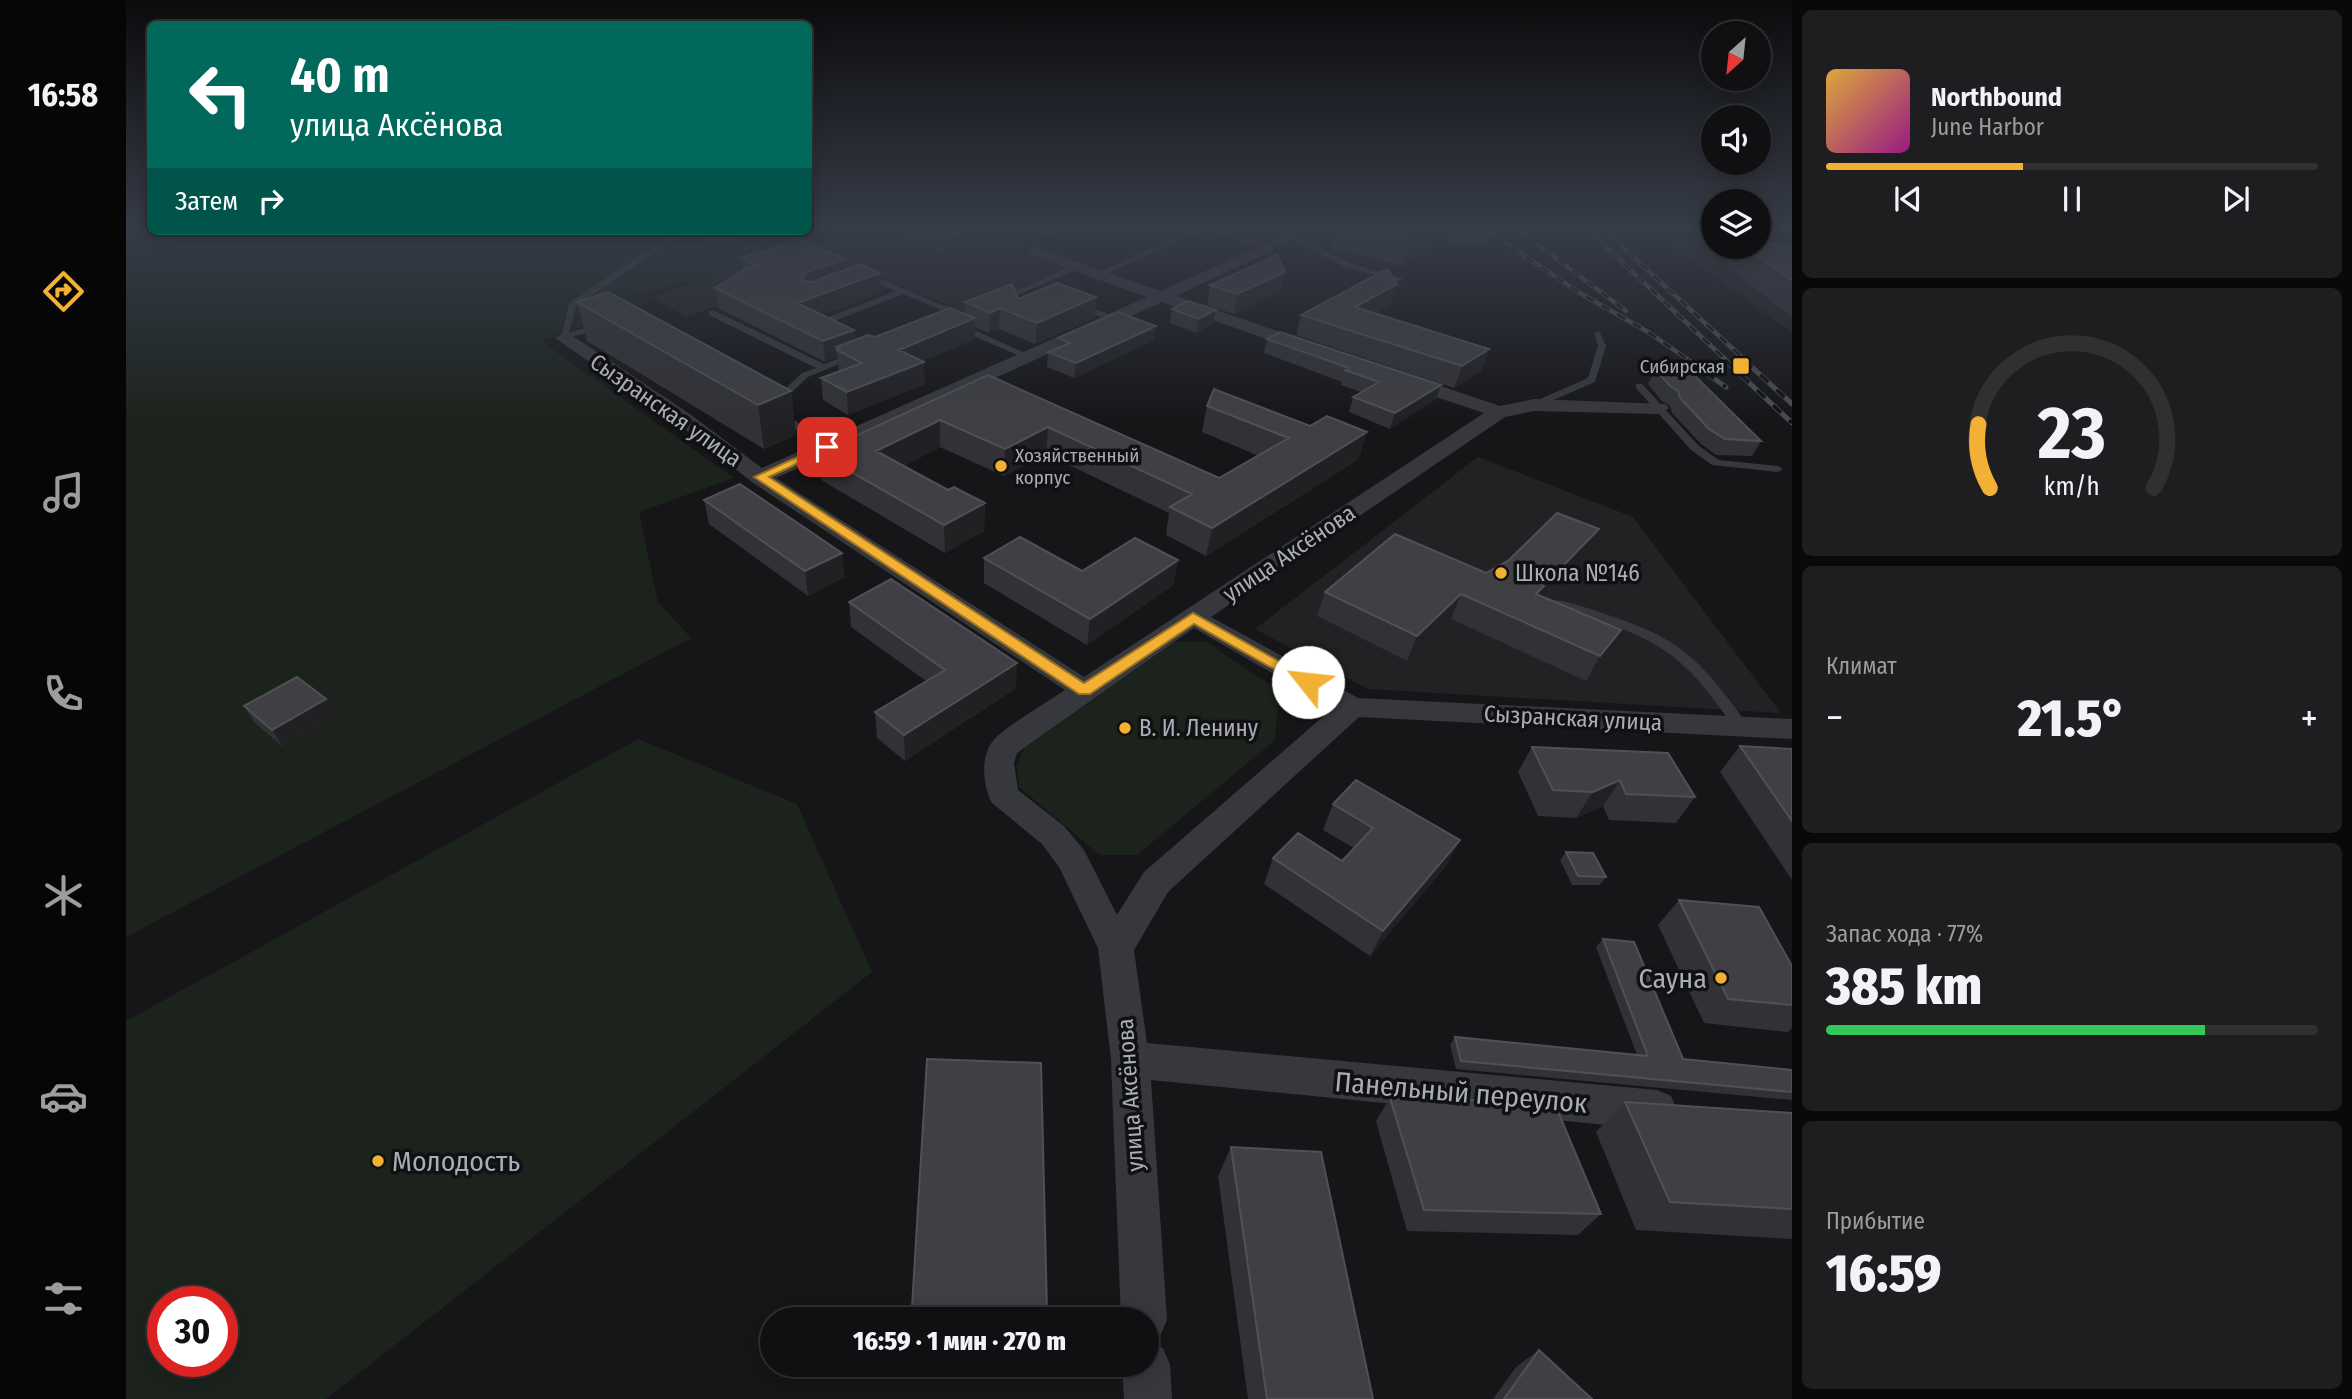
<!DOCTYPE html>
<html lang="ru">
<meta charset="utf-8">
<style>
:root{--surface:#101012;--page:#1e1e20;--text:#f1f3f6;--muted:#9c9d9f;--line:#303032;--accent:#f2b134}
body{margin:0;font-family:"Fira Sans Condensed",sans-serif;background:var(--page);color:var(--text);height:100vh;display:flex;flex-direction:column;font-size:26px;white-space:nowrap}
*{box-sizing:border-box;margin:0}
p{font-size:23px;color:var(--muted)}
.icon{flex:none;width:38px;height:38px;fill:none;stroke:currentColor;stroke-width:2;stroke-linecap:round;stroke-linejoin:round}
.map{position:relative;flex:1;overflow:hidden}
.drawer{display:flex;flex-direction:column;gap:10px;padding:10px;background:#09090a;width:560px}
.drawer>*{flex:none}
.guide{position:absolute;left:21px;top:21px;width:665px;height:214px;border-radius:10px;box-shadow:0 4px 18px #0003,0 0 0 2px var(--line);background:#00695c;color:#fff;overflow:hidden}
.needle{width:46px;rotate:207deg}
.controls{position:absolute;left:1575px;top:21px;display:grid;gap:14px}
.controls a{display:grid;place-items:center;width:70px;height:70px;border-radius:50%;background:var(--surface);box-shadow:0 4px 18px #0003,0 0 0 2px var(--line);font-size:35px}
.speed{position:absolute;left:21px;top:1286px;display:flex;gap:14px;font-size:35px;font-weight:700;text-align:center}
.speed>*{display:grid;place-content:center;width:91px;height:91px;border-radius:50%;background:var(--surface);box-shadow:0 4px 18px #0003,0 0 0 2px var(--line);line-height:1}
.speed .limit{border:10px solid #d22;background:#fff;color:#111}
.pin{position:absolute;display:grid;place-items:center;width:60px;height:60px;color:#fff;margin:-30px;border-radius:14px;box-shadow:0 4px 10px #0006}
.me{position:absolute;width:77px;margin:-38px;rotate:299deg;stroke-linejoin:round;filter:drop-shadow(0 0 5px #0008)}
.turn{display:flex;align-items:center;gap:24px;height:147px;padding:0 28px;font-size:32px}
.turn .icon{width:91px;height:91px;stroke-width:2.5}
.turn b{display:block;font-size:49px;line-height:60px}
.then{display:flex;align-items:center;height:66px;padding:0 28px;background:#0003;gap:14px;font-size:26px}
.big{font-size:52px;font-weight:800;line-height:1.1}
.drawer .tile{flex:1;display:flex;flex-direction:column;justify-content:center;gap:10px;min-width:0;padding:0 24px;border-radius:10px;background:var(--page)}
.drawer .dial{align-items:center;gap:0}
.dial svg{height:182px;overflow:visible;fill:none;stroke:var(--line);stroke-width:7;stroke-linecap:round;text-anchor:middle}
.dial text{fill:var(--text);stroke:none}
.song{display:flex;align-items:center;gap:21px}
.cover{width:84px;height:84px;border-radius:10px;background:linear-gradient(135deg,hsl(40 70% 55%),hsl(310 70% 35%))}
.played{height:7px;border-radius:4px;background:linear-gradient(90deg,var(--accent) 40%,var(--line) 40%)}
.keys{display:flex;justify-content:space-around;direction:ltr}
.heat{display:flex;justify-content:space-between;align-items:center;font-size:38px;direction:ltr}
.charge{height:10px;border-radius:5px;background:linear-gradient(90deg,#34c759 77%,var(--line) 0)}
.trip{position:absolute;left:634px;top:1307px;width:399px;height:70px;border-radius:35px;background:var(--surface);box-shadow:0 4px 18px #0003,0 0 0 2px var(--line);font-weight:800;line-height:70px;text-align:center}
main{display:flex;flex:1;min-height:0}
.tabs{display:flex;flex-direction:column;width:126px;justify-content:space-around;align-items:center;background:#060607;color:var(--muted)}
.tabs .icon{width:49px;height:49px}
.tabs .current{color:var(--accent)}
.tabs b{font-size:32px;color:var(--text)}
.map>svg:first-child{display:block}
.built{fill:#222225}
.green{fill:#1c231d;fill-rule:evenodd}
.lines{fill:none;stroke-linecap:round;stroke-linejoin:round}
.service{fill:#37383d;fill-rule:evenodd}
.minor{fill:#37383d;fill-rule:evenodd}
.rail-far1-casing{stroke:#4a4c52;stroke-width:4.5}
.rail-casing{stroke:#4a4c52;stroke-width:5}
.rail-far1{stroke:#111113;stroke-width:2.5;stroke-dasharray:9;stroke-linecap:butt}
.rail{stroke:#111113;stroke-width:3.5;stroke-dasharray:11;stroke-linecap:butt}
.wall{fill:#323236}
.shaded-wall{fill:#212124}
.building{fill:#3f3f44;stroke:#4f5156;stroke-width:2}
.route{fill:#f2b134;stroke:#9d7322;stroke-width:2}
.poi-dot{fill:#f2b134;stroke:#111113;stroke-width:2.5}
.labels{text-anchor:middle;stroke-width:7;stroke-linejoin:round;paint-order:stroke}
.far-poi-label{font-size:19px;fill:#a8adb8;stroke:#111113;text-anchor:end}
.street-label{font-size:23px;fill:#a8adb8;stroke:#111113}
.poi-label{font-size:23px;fill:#a8adb8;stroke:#111113;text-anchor:start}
.near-poi-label{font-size:28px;fill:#a8adb8;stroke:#111113;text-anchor:end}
.near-street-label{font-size:28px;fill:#a8adb8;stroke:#111113}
</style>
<main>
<nav class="tabs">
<b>16:58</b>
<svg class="icon current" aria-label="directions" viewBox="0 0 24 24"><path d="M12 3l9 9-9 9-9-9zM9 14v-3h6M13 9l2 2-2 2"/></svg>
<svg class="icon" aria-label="music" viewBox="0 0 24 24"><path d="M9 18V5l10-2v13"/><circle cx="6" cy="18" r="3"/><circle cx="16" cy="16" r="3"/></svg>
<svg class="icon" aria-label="phone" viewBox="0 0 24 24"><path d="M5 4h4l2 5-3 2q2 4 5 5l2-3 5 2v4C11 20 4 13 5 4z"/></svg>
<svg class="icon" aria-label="climate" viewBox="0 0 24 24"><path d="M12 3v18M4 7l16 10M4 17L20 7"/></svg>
<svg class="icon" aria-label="car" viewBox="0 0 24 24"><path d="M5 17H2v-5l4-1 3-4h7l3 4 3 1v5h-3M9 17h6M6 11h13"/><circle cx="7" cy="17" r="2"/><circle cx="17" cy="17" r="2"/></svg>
<svg class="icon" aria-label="filters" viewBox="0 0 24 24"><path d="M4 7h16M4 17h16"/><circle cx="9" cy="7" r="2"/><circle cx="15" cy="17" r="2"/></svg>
</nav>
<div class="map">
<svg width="1666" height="1399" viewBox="0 0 1666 1399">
<rect width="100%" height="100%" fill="#161618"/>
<path class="built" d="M697,227H882L901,232L890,239L903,245L896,254L938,270L839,312L743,274L622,295L560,317L525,297L572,281L564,276Z
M1524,227H1587V247H1633V227H1666V332L1551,250Z
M1352,457L1507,517L1655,713L1242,689L1129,629Z"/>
<path class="green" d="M0,227H24V231H682L683,227H732L721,234L590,276L492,298L525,297L519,304L415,341L608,478L513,512L532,602L565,638L0,937Z
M1049,642H1081L1153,691L1149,740L1011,855H974L893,787L891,765L898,749Z
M512,739L671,804L746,972L200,1399H0V1021ZM37,1302H96V1362H37Z"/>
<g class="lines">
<path class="service" d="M933,227H942L914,239L913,252L906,254L907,236Z
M1074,227H1086L1140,245L1159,236L1143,227H1152L1224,263L1278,279L1274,281L1218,267L1165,239L1140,250L1080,229L975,276L968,274Z
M551,231H560L450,306L443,333L477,322L481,325L480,327L435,340L443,303Z
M949,265L956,267L878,301L871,299Z
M737,274H743L840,315L833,317L777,294L696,326H690V322L770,291L740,279H734V275Z
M953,303L990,317L991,319L984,321L950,307V303Z
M583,311H589L698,364L728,353L732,356L682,377L654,403H648V399L676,373L690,368L583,315Z
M829,324H835L908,357L901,359L829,328Z
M1468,332H1474L1480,346L1469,382L1411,407H1405V403L1462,378L1472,346Z
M1510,384H1516L1573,446L1593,460L1652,466L1657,469L1652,472L1586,465L1565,450L1510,388Z
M651,412H657L706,447L701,450L697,449L651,416Z
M1430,600C1448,603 1465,609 1482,615C1556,639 1575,661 1620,722L1622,726L1620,730H1610C1566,668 1547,645 1474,621C1455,614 1438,607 1417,610L1411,606L1413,603Z"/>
<path class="minor" d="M1578,227H1587V232Z
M1140,244L1147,248L1145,251L1050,296L1189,344L1192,348L1189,352H1177L1036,302L650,478L958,677L1358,413L1271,384L1269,380L1271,376H1285L1374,406L1408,399L1540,404L1543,408L1533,414L1408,411L1379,417L1085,617L1232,698L1666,719V739L1233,717L1042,892L1008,950L1021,1043L1531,1090L1545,1096L1551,1110L1545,1124L1531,1130L1025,1080L1041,1320L1034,1336L1021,1342L1037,1348L1044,1365L1046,1399H998L996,1365H1020V1320H995L985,1060L972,948L933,867L916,844L866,803C857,787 854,756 867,741C878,727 922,702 939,690L626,482L547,420L429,338L438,333L444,334L561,412L636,468L1021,297L904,255L902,252L904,249H914L1035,291ZM1068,628L1207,708L1018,872L991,915L958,850L938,826L892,790L888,763L891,753Z"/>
<g class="rail-far1-casing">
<path id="rail-far1" d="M1355,227L1454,293L1522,332L1564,361
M1389,227L1500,311
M1459,227L1601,361
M1475,227L1620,361"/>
</g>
<g class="rail-casing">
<path id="rail" d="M1561,360L1600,387
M1599,360L1666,423
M1618,360L1666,404"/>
</g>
<use href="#rail-far1" class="rail-far1"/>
<use href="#rail" class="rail"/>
</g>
<path class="wall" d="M762,227H859V236L818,252L762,233Z
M1210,227H1367L1361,243L1324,244L1309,231L1304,247L1276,266L1205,248Z
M577,231H624L608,244L579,241Z
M1610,247L1666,248V317L1600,266Z
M615,258L721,269L755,292L696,315L728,330L729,340L749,337L839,314V302L892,299L970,297L969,318L909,344L873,329L863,333L849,327V339L797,361L799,384L722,415L697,400L695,378L713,371L711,357L699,362L592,308L589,288L617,271Z
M1271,284L1265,304L1249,313L1356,370L1328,388L1170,335L1175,315Z
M1084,285L1155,291L1108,314L1081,305Z
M451,302L665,391L670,435L638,449L461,341Z
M1046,309L1087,324L1070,333L1044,323Z
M1030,326L1028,340L948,378L921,367L922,352L931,348L932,338Z
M1141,339L1315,385L1310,399L1264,429L1223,412L1227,397L1235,392L1215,385L1216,382L1138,353Z
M1529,369L1635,441L1626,456L1590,455L1575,444L1546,413L1544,406L1536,401L1522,384Z
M862,375L1093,478L1133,456L1076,432L1081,406L1233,459L1080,556L1040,535L1043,513L920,454L878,476L814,447L777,466L822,490L859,503L858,531L819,553L695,480L692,453Z
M578,500L719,577L682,596L583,524Z
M1473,529L1460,553L1418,598L1495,630L1480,655L1460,681L1325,619L1281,661L1191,616L1199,592L1360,573Z
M858,558L956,571L1052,560L1047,585L961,645L858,583Z
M723,602L890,688L779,761L751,738L749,712L800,681L725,627Z
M200,699L210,716L157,747L129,723L118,706Z
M1614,746L1666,749V880L1594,772Z
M1406,747L1569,797L1550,823L1483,820L1477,806L1450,818L1412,816L1392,772Z
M1207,804L1334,840L1320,866L1244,956L1138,884L1147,858L1216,861L1228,848L1197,830Z
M1440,852L1480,877L1474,885H1446L1434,860Z
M1553,900L1666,966V1028L1662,1032L1578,1023L1532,925Z
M1477,939L1557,1059L1666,1070V1100L1330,1069L1324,1045L1329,1037L1511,1055L1470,947Z
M1264,1098L1475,1214L1452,1235L1281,1231L1250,1121Z
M1499,1102L1666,1113V1239L1510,1230L1470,1132Z
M1105,1147L1247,1399H1122L1092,1176Z
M786,1307L921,1312L920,1320H787Z
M1413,1350L1466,1399H1367L1390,1367Z"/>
<path class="shaded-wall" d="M852,227H859V236L818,252V239Z
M1287,227H1311L1304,247L1276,266Z
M607,231H624L608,244L606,232Z
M720,259L722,278L754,273L755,292L674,323L671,303L678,273Z
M1159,272L1155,291L1108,314L1111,294Z
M1271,284L1265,304L1224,328L1229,307Z
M970,297L969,318L909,344L911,323Z
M874,308L873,329L863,333L864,313Z
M1090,310L1087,324L1070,333L1072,319Z
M849,318V339L774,371L773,350Z
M1030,326L1028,340L948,378L950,363Z
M728,330L730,350L714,349L710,347L711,357L699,362L697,341Z
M1363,349L1356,370L1328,388L1336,366Z
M798,362L799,384L722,415L721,392Z
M1315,385L1310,399L1264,429L1269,413Z
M665,391L670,435L638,449L632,405Z
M814,420V447L752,478L750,451Z
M922,427L920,454L878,476L879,449Z
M1241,432L1233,459L1080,556L1086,528Z
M859,503L858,531L819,553L818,525Z
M1473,529L1460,553L1398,619L1418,578Z
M716,553L719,577L682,596L679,571Z
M1052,560L1047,585L961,645L964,619Z
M1335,594L1325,619L1281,661L1291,636Z
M1495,630L1480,655L1460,681L1474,656Z
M891,663L890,688L779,761L778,735Z
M200,699L210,716L157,747L146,730Z
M1494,780L1477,806L1450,818L1467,792Z
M1334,840L1320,866L1244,956L1257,931Z"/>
<path class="building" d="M781,227H852L818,239Z
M673,239L720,259L678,273L677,281L686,282L734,264L754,273L671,303L728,330L697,341L589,288L620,269L632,265L615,258Z
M1633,243L1662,245L1666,248V281L1619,247H1633Z
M1151,255L1159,272L1111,294L1084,285Z
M1261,269L1271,284L1229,307L1363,349L1336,366L1175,315Z
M931,283L970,297L911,323L874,308L864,313L839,302L886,284L892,299Z
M482,292L665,391L632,405L451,302Z
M1062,301L1090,310L1072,319L1046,309Z
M824,308L849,318L773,350L798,362L721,392L695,378L736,363L711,350L714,349L710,347L742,335L749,337Z
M992,312L1030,326L950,363L922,352L944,343L932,338Z
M1154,332L1315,385L1269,413L1227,397L1253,382L1219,370L1223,368L1141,339Z
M1529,369L1564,371L1635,441L1599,439L1583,429L1554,398L1552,391L1544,386Z
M862,375L1093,478L1163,438L1081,406L1088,389L1184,426L1201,416L1241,432L1086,528L1044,507L1066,494L922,427L879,449L814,420L750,451L822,490L828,487L859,503L818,525L692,453Z
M614,484L716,553L679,571L578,500Z
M1431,513L1473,529L1428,575L1418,578L1415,583L1418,586L1410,594L1495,630L1474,656L1335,594L1291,636L1199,592L1269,534L1360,573L1383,560Z
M894,537L956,571L1009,538L1052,560L964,619L858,558Z
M765,579L891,663L778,735L749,712L819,670L723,602Z
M171,677L200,699L146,730L118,706Z
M1614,746L1666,749V821Z
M1406,747L1542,753L1569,797L1500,794L1494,780L1467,792L1427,790Z
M1230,780L1334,840L1257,931L1147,858L1172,833L1216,861L1247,828L1207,804Z
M1440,852L1467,853L1480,877L1452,876Z
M1553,900L1633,907L1666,966V1005L1602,999Z
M1477,939L1508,942L1557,1059L1666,1070V1092L1335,1061L1329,1037L1522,1056Z
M801,1059L915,1063L921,1312L786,1307Z
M1264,1098L1428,1102L1475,1214L1298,1210Z
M1499,1102L1666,1113V1209L1544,1202Z
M1105,1147L1195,1152L1247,1399H1141Z
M1413,1350L1466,1399H1378Z"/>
<linearGradient id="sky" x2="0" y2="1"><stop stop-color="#0c0c0d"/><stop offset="0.54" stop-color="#363c48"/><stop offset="1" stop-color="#363c48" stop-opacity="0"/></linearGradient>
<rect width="1666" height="422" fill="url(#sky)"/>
<path class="route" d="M697,445L707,447L643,477L958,683L1067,613L1190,682L1182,687L1176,685L1068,624L964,694H953L628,477Z"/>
<g class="poi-dot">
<rect x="1606" y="357" width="18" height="18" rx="3.5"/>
<circle cx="875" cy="466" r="7"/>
<circle cx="1375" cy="573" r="7"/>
<circle cx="999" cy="728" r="7"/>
<circle cx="1595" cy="978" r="7"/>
<circle cx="252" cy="1161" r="7"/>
</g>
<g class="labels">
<g class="far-poi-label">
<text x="1599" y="373">Сибирская</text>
<text x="889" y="462" text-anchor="start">Хозяйственный<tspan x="889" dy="22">корпус</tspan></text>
</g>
<g class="street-label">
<text transform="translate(540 410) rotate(35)" y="8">Сызранская улица</text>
<text transform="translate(1163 553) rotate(-34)" y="8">улица Аксёнова</text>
<text transform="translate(1447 718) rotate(3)" y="8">Сызранская улица</text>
<text transform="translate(1004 1095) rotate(-94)" y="8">улица Аксёнова</text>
</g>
<g class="poi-label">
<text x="1389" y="581">Школа №146</text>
<text x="1013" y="736">В. И. Ленину</text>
</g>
<g class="near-poi-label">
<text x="1581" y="988">Сауна</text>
<text x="266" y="1171" text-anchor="start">Молодость</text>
</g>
<g class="near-street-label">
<text transform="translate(1335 1092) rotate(5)" y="10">Панельный переулок</text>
</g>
</g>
</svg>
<div class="controls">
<a><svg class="needle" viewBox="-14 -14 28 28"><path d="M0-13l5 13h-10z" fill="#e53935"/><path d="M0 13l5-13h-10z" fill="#9c9d9f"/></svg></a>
<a><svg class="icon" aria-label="sound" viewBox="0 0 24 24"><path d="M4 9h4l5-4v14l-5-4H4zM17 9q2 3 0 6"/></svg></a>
<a><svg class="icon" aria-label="layers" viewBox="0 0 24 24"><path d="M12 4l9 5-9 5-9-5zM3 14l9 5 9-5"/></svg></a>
</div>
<div class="speed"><div class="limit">30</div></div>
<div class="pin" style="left:701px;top:447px;background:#d93025"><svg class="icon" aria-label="arrive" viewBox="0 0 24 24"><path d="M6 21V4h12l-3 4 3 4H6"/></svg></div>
<svg class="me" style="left:1182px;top:682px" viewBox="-20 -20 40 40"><circle r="19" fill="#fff"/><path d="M0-13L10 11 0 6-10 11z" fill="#f2b134"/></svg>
<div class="trip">16:59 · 1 мин · 270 m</div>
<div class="guide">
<div class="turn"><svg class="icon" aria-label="left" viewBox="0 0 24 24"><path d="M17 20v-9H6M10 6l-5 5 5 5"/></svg><div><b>40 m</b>улица Аксёнова</div></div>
<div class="then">Затем<svg class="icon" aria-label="right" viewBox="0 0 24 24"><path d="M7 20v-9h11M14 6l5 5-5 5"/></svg></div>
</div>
</div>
<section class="drawer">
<div class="tile">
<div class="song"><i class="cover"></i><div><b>Northbound</b><p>June Harbor</p></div></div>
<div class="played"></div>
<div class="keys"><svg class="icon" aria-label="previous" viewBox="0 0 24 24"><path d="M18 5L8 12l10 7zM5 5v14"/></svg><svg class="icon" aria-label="pause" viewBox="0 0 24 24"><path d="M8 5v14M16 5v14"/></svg><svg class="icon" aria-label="next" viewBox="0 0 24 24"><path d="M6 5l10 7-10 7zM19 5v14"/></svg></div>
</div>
<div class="tile dial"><svg viewBox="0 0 100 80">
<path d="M14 69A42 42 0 1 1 86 69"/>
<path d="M14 69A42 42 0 0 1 9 41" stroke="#f2b134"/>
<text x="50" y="56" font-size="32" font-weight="700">23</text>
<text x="50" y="72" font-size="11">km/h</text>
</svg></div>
<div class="tile"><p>Климат</p>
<div class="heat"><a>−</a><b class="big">21.5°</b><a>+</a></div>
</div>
<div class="tile"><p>Запас хода · 77%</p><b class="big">385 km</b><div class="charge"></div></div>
<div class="tile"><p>Прибытие</p><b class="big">16:59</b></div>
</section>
</main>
